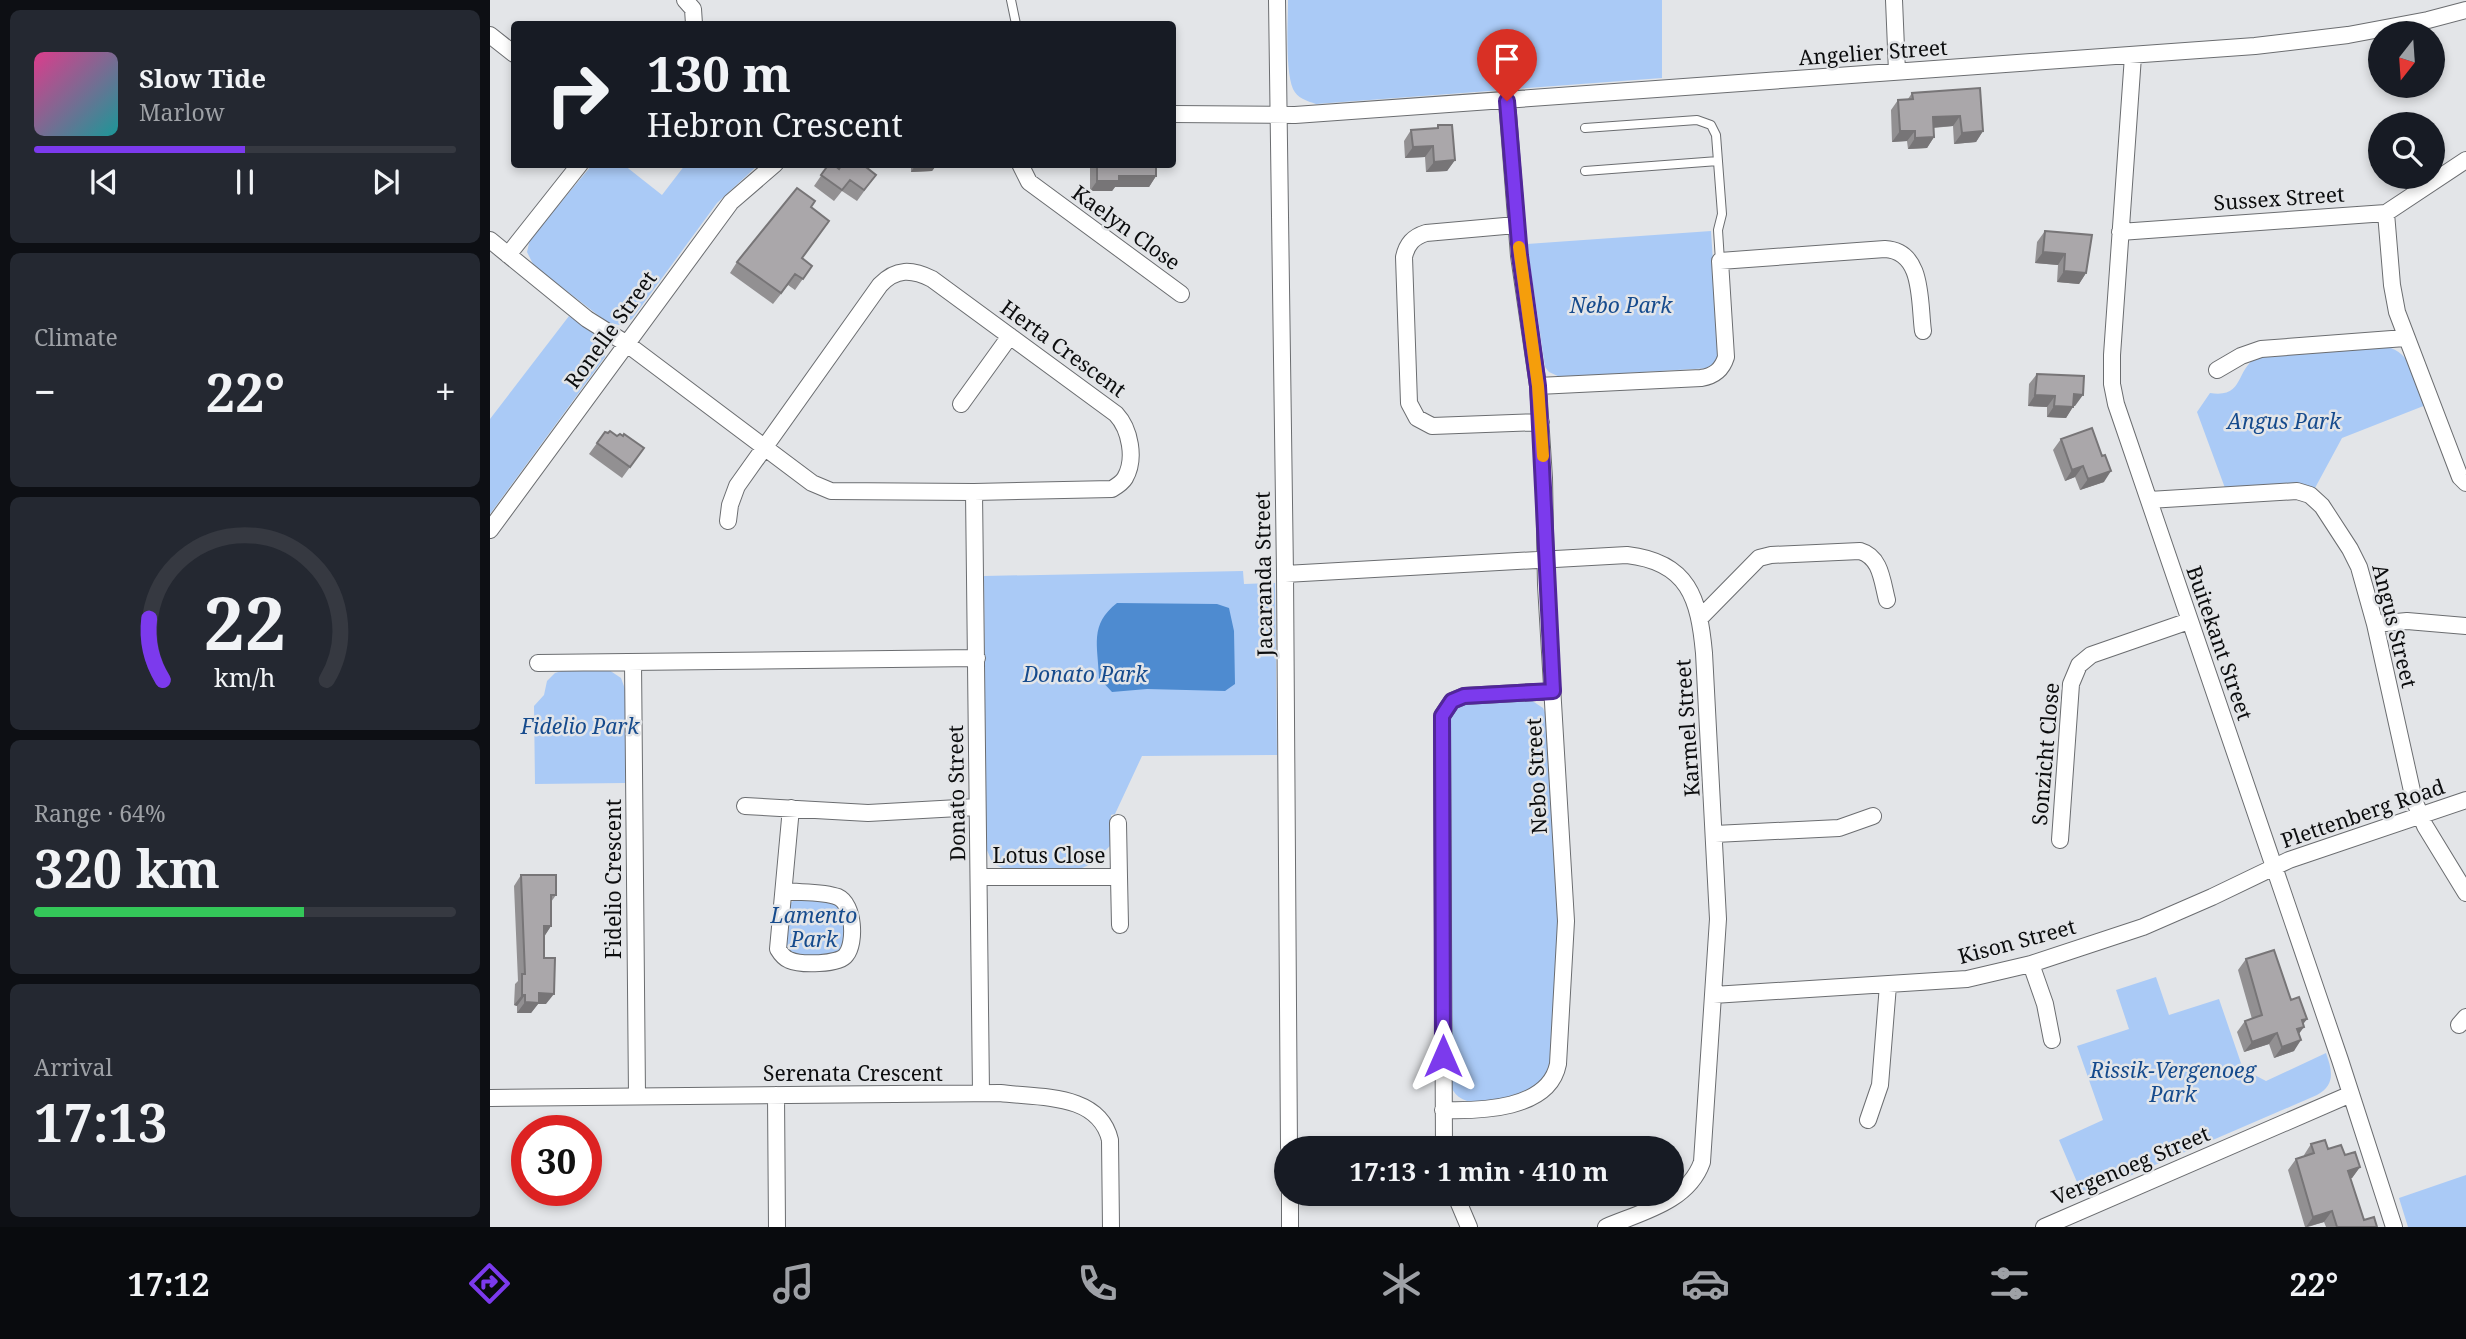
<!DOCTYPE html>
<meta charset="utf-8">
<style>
:root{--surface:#171b24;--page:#242831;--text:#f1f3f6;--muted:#9ea1a6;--line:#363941;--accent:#7c3aed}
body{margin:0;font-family:"Noto Serif",serif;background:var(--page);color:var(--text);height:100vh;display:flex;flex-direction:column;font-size:26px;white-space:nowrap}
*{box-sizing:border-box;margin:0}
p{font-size:23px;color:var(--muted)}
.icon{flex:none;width:38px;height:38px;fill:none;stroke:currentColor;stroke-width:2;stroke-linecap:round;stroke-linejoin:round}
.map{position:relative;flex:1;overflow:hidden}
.details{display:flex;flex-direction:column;gap:10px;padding:10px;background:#0d0f14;width:490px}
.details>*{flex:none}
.banner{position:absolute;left:21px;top:21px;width:665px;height:147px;border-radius:7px;box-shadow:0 4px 10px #0003;background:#171b24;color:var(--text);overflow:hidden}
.needle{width:46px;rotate:197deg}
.tools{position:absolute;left:1878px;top:21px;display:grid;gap:14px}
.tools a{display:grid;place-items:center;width:77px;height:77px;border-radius:50%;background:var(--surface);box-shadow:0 4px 10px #0003;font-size:35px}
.speed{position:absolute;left:21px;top:1115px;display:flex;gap:14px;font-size:35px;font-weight:700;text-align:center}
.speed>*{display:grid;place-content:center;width:91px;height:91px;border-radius:50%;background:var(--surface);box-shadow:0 4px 10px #0003;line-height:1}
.speed .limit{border:10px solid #d22;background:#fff;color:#111}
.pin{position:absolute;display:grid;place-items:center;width:60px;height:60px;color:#fff;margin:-72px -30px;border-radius:50% 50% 50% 0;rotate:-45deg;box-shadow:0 0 7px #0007}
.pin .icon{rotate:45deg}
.me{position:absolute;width:77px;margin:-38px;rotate:0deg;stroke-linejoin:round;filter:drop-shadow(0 0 5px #0008)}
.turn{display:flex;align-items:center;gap:24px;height:147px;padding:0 21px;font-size:32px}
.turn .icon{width:91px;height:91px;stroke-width:2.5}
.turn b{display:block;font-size:49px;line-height:60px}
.big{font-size:52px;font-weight:700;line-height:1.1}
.details .tile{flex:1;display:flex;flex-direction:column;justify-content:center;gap:10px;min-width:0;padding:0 24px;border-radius:10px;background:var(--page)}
.details .dial{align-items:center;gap:0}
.dial svg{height:182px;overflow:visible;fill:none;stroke:var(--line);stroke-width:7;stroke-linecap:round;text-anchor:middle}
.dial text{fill:var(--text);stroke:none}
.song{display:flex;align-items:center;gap:21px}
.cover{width:84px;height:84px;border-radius:10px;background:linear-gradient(135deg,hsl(330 70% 55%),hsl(180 70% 35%))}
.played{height:7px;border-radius:4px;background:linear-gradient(90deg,var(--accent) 50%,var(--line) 50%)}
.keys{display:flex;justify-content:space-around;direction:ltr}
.heat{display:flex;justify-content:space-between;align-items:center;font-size:38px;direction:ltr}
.charge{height:10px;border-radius:5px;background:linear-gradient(90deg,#34c759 64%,var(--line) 0)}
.trip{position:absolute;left:784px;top:1136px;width:410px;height:70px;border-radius:35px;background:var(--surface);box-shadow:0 4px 10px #0003;font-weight:700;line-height:70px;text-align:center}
.dock{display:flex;height:112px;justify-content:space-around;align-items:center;background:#090b0e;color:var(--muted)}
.dock .icon{width:49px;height:49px}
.dock .on{color:var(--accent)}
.dock b{font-size:32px;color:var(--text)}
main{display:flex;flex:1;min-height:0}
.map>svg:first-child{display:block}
.green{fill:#aacaf6}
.water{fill:#4e8bd0}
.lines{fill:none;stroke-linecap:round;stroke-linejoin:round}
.service-casing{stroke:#6b6d70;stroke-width:10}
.minor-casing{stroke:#6b6d70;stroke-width:18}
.service{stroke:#fff;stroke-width:8}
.minor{stroke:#fff;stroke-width:16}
.wall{fill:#929092}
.shaded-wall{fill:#777577}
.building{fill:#aaa7aa;stroke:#777577;stroke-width:2}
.route-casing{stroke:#51269a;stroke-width:18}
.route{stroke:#7c3aed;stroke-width:12}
.slow{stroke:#f59e0b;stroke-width:12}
.labels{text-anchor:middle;stroke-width:5;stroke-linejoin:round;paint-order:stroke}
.street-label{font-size:21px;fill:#0c0d0e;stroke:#e3e5e8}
.park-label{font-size:21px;font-style:italic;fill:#164b8d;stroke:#e3e5e8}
</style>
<main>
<section class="details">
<div class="tile">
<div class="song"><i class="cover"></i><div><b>Slow Tide</b><p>Marlow</p></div></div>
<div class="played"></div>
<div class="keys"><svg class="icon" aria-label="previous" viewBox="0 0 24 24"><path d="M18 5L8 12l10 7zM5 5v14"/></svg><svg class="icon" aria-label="pause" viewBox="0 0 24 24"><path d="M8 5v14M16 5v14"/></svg><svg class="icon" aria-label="next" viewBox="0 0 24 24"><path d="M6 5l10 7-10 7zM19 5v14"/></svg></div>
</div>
<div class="tile"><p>Climate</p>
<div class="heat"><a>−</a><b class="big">22°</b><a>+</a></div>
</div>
<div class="tile dial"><svg viewBox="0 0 100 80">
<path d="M14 69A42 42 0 1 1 86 69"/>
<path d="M14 69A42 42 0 0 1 8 42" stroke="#7c3aed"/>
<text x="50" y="56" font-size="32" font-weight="700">22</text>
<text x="50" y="72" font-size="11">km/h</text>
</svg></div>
<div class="tile"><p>Range · 64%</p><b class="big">320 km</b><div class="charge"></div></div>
<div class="tile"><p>Arrival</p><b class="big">17:13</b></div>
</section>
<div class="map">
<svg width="1976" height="1227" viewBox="0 0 1976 1227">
<rect width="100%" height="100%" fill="#e3e5e8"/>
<path class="green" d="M798,0H1172V78L826,104C817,101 807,98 803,89C795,70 798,22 798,0Z
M102,165H134L172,195L195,165H268L227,203L142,319L129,325L117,322L44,266L37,252L40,239Z
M1221,231L1229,353L1228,359L1221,368L1070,377L1059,372L1055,367L1037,244Z
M79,316C94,327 117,335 115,357L0,514V419Z
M1896,347C1922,351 1927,384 1936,405L1852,438L1825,488L1807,483L1735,488L1707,412L1720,393C1757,399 1744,365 1771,356Z
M753,571L754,584L785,583L787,755L652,756L625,814L621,815L620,846L601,864L592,868L515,869L503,864L496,848L494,576Z
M119,670L131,678L135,689V783L45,784L44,706L54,695L57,681L65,673L75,670Z
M1041,700L1053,708L1057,717L1070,919L1061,1063C1059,1070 1056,1076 1050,1082C1033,1099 971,1117 961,1086L959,717L967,707L972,704Z
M306,899L342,901L355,909V944L346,956L305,957L294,948L299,904Z
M1666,977L1679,1015L1729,999L1753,1069L1776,1081L1836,1053C1842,1070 1846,1085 1827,1095L1593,1196L1569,1140L1613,1120L1587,1046L1639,1029L1626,990Z
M1976,1175V1227H1918L1909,1198Z"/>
<path class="water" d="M627,603L727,604L739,608L744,631L745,684L735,691L657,689L622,692L609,678C608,645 599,625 627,603Z"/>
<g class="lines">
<g class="service-casing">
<path id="service" d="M521,0L526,24
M1095,128L1207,120L1221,125L1226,135L1232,214L1228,230L1230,261
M1095,171L1228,161"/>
</g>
<g class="minor-casing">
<path id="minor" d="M195,0L203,9L204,24
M787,0L795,574L799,1148
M1404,0L1407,72
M0,35L24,54
M1643,56L1622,355V384L1626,404L1850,1060L1904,1227
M682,114L805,115L1765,46L1858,35L1938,20L1976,10
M530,164L539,182L691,294
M1896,213L1902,285L1907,312L1970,477L1976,483
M1026,225L936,233C923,237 917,244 914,257L919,403L927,418L942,426L1051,422
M1630,232L1896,213L1976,160
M0,240L97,319L137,344L322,483L341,491L484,492L622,489C627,486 632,483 635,478C646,459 640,429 626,414L442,279C422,269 406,268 390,285L247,486L240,505L238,521
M18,255L90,164
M1727,370L1751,356L1771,349L1915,338
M1048,386L1211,378C1224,376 1232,370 1236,357L1230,261L1395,249C1434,251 1429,302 1433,331
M471,404L520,336
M484,492L491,1093
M1659,500L1807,491L1820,495L1832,506L1860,549L1869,567L1885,624L1924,800L1935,826L1976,893
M0,530L241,202L285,164
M795,574L1137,555C1199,562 1209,599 1214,653L1228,919L1212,1162C1198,1202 1151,1212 1116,1227
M1211,617L1269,558L1281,555L1370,551C1391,557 1392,581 1397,600
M1885,624L1917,621L1976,626
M143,662L147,1096
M48,663L487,658
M255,806L378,813L487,807
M628,823L629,877
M1225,834L1349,828L1383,816
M1570,840L1581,684L1589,665L1601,655L1699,621
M489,877H629L630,925
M294,891C310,893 332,891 348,897C364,904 366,943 356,955C349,965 310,965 299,960C294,958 291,954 288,949L301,808
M1541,964L1555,1004L1562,1040
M1223,995L1477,979L1541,964L1653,927L1722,897L1799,860L1976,800
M1969,1025L1976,1017
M286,1095L287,1227
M0,1098L510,1093C550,1098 609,1093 620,1140L621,1227
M953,1110C990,1111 1059,1110 1068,1064L1076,921L1056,585L1054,478L1048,386L1029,256L1017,101
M1378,1120L1390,1085L1398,985
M954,1148L952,716L962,701L974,696L1063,691
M800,1194V1227
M965,1194L979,1227
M1554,1227L1861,1094"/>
</g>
<use href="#service" class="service"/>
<use href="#minor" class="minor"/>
</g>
<path class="wall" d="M1490,88L1493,131L1486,142L1464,144L1463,126L1444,128V137L1437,148L1418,149L1417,141L1402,142L1401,110L1408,100L1418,99L1422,93Z
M948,125L965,160L957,171L936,172L935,157L915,158L914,141L921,130L946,129Z
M339,164L349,169L386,175L367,201L352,191L344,201L324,186Z
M421,164H457L455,167H445L442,171L421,172Z
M600,164H666V176L659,187H625L622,191H600Z
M321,207L312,258L322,266L305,290L298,285L283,304L240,273L247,262Z
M1555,231L1596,273L1589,284L1567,282L1568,265L1545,263L1547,242Z
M1547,374L1585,406H1583L1576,418L1557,417V407L1538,406L1539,384Z
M115,432L154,448L132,478L99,454Z
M1571,439L1614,482L1590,490L1585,477L1575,481L1563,450Z
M31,875L66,895L61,902V926L54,936L56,1004H48L41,1013H27V1006L24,1005L25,984L28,981L24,886Z
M1756,959L1801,1000L1817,1019L1813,1024L1809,1034L1804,1051L1784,1058L1779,1044L1754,1052L1747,1032L1755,1021L1762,1019L1748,970Z
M1821,1144L1855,1155L1870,1167L1862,1178H1860L1874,1220L1887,1227H1836L1834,1222L1818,1227H1815L1798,1170L1806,1159L1814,1156V1155Z"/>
<path class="shaded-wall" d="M1470,116L1463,126L1436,128L1443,117Z
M1410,131H1425L1417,141L1402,142Z
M1493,131L1486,142L1464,144L1472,133Z
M1444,137L1437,148L1418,149L1425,138Z
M943,146L935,157L915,158L923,147Z
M965,160L957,171L936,172L944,162Z
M426,164H457L455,167H445L442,171L421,172Z
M629,176H666L659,187H625L622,191H600L607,181Z
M1553,252L1575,254L1568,265L1545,263Z
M1574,271L1596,273L1589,284L1567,282Z
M1584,394L1593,395L1585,406L1576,405Z
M1545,395L1565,396L1557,407L1538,406Z
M1564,406L1583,407L1576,418L1557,417Z
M1593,466L1585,477L1575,481L1582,470Z
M1621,471L1614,482L1590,490L1598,479Z
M54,926H61L54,937Z
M49,993L64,994L56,1004H48L41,1013H27L35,1002Z
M32,995H35L27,1006L24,1005Z
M1817,1019L1810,1028L1814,1027L1806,1038L1804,1031L1812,1020Z
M1787,1033L1779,1044L1754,1052L1762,1042Z
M1811,1040L1804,1051L1784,1058L1792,1047Z
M1870,1167L1862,1178L1850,1182L1858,1171Z
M1842,1211L1834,1222L1816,1227L1823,1217Z"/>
<path class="building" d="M1490,88L1493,131L1472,133L1470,116L1443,117L1444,137L1425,138V131H1410L1408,100L1423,99L1422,93Z
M948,125H962L965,160L944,162L943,146L923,147L921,130L948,128Z
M339,164H343L349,169L352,164H372L386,175L374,190L360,180L352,190L331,175Z
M607,164H666V176H629V181H607Z
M307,188L325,201L321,207L339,221L312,258L322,266L313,279L305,274L291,293L247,262Z
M1555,231L1602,235L1596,273L1574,271L1575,254L1553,252Z
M1547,374L1594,376L1593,395L1584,394L1583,407L1564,406L1565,396L1545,395Z
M1602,428L1612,456L1615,455L1621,471L1598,479L1593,466L1582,470L1571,439Z
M120,431L127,436L130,434L133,436L134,434L154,448L140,467L107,443L115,432L118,433Z
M31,875H66V895H61V926H54V958H65L64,994L49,993V1003L35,1002V995H32V974H35Z
M1784,950L1801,1000L1809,997L1817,1019L1812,1020L1814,1027L1807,1029L1811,1040L1792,1047L1787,1033L1762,1042L1755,1021L1772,1015L1756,959Z
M1835,1140L1838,1149L1851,1145L1855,1155L1865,1152L1870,1167L1858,1171L1874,1220L1884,1217L1887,1227H1847L1842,1211L1823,1217L1806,1159L1824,1153L1821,1144Z"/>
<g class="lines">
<g class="route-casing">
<path id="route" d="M953,1056L952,716L962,701L974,696L1063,691L1048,386L1030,256L1017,101"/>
</g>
<use href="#route" class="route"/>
<path class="slow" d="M1029,247L1048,386L1053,456"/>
</g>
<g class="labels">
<g class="street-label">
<text transform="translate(1383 53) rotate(-4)" y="7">Angelier Street</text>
<text transform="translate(1789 199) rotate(-4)" y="7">Sussex Street</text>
<text transform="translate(636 228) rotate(36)" y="7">Kaelyn Close</text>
<text transform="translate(121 330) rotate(-54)" y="7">Ronelle Street</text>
<text transform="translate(573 349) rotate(36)" y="7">Herta Crescent</text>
<text transform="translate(774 574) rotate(-91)" y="7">Jacaranda Street</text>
<text transform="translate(1904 626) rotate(76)" y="7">Angus Street</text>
<text transform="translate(1729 643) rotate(71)" y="7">Buitekant Street</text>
<text transform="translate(1198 728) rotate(-94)" y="7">Karmel Street</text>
<text transform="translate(1556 754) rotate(-85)" y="7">Sonzicht Close</text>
<text transform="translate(1047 776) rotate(-93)" y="7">Nebo Street</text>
<text transform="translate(467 793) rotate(-91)" y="7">Donato Street</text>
<text transform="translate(1873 814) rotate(-19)" y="7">Plettenberg Road</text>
<text x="559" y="863">Lotus Close</text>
<text transform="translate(124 879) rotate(-90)" y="7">Fidelio Crescent</text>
<text transform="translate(1527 942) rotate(-15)" y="7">Kison Street</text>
<text x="363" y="1081">Serenata Crescent</text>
<text transform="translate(1641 1166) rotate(-23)" y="7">Vergenoeg Street</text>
</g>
<g class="park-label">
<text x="1131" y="313">Nebo Park</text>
<text x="1794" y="429">Angus Park</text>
<text x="595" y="682">Donato Park</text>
<text x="90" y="734">Fidelio Park</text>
<text x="324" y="923">Lamento<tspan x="324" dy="24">Park</tspan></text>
<text x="1683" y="1078">Rissik-Vergenoeg<tspan x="1683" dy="24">Park</tspan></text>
</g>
</g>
</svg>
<div class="tools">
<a><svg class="needle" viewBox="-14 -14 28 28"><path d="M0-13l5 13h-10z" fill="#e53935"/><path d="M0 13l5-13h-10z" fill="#9ea1a6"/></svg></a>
<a><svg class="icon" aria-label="search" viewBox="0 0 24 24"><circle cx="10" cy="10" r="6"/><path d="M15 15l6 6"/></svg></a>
</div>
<div class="speed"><div class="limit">30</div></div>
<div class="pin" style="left:1017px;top:101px;background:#d93025"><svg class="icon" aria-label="arrive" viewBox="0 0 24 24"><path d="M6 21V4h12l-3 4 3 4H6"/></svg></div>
<svg class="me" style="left:953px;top:1056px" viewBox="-20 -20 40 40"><path d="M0-17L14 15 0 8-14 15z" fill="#7c3aed" stroke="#fff" stroke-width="4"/></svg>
<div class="trip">17:13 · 1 min · 410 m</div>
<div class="banner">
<div class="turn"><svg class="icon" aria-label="right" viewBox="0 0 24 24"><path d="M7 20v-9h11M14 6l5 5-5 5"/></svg><div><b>130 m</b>Hebron Crescent</div></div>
</div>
</div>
</main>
<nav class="dock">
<b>17:12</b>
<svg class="icon on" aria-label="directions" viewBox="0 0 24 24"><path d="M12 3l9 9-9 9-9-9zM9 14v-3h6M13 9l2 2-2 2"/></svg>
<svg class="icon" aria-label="music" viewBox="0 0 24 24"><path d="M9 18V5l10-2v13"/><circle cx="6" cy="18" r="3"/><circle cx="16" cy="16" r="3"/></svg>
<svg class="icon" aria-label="phone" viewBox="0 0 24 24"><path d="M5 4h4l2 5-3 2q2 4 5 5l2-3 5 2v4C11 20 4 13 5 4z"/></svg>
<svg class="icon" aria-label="climate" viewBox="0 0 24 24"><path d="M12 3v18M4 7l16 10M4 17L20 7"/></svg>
<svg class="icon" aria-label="car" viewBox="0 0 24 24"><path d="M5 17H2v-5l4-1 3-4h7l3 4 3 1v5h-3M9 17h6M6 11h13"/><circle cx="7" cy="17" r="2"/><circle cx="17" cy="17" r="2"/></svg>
<svg class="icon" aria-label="filters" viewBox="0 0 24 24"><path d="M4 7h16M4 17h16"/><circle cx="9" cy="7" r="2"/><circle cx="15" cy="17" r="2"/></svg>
<b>22°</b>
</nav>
